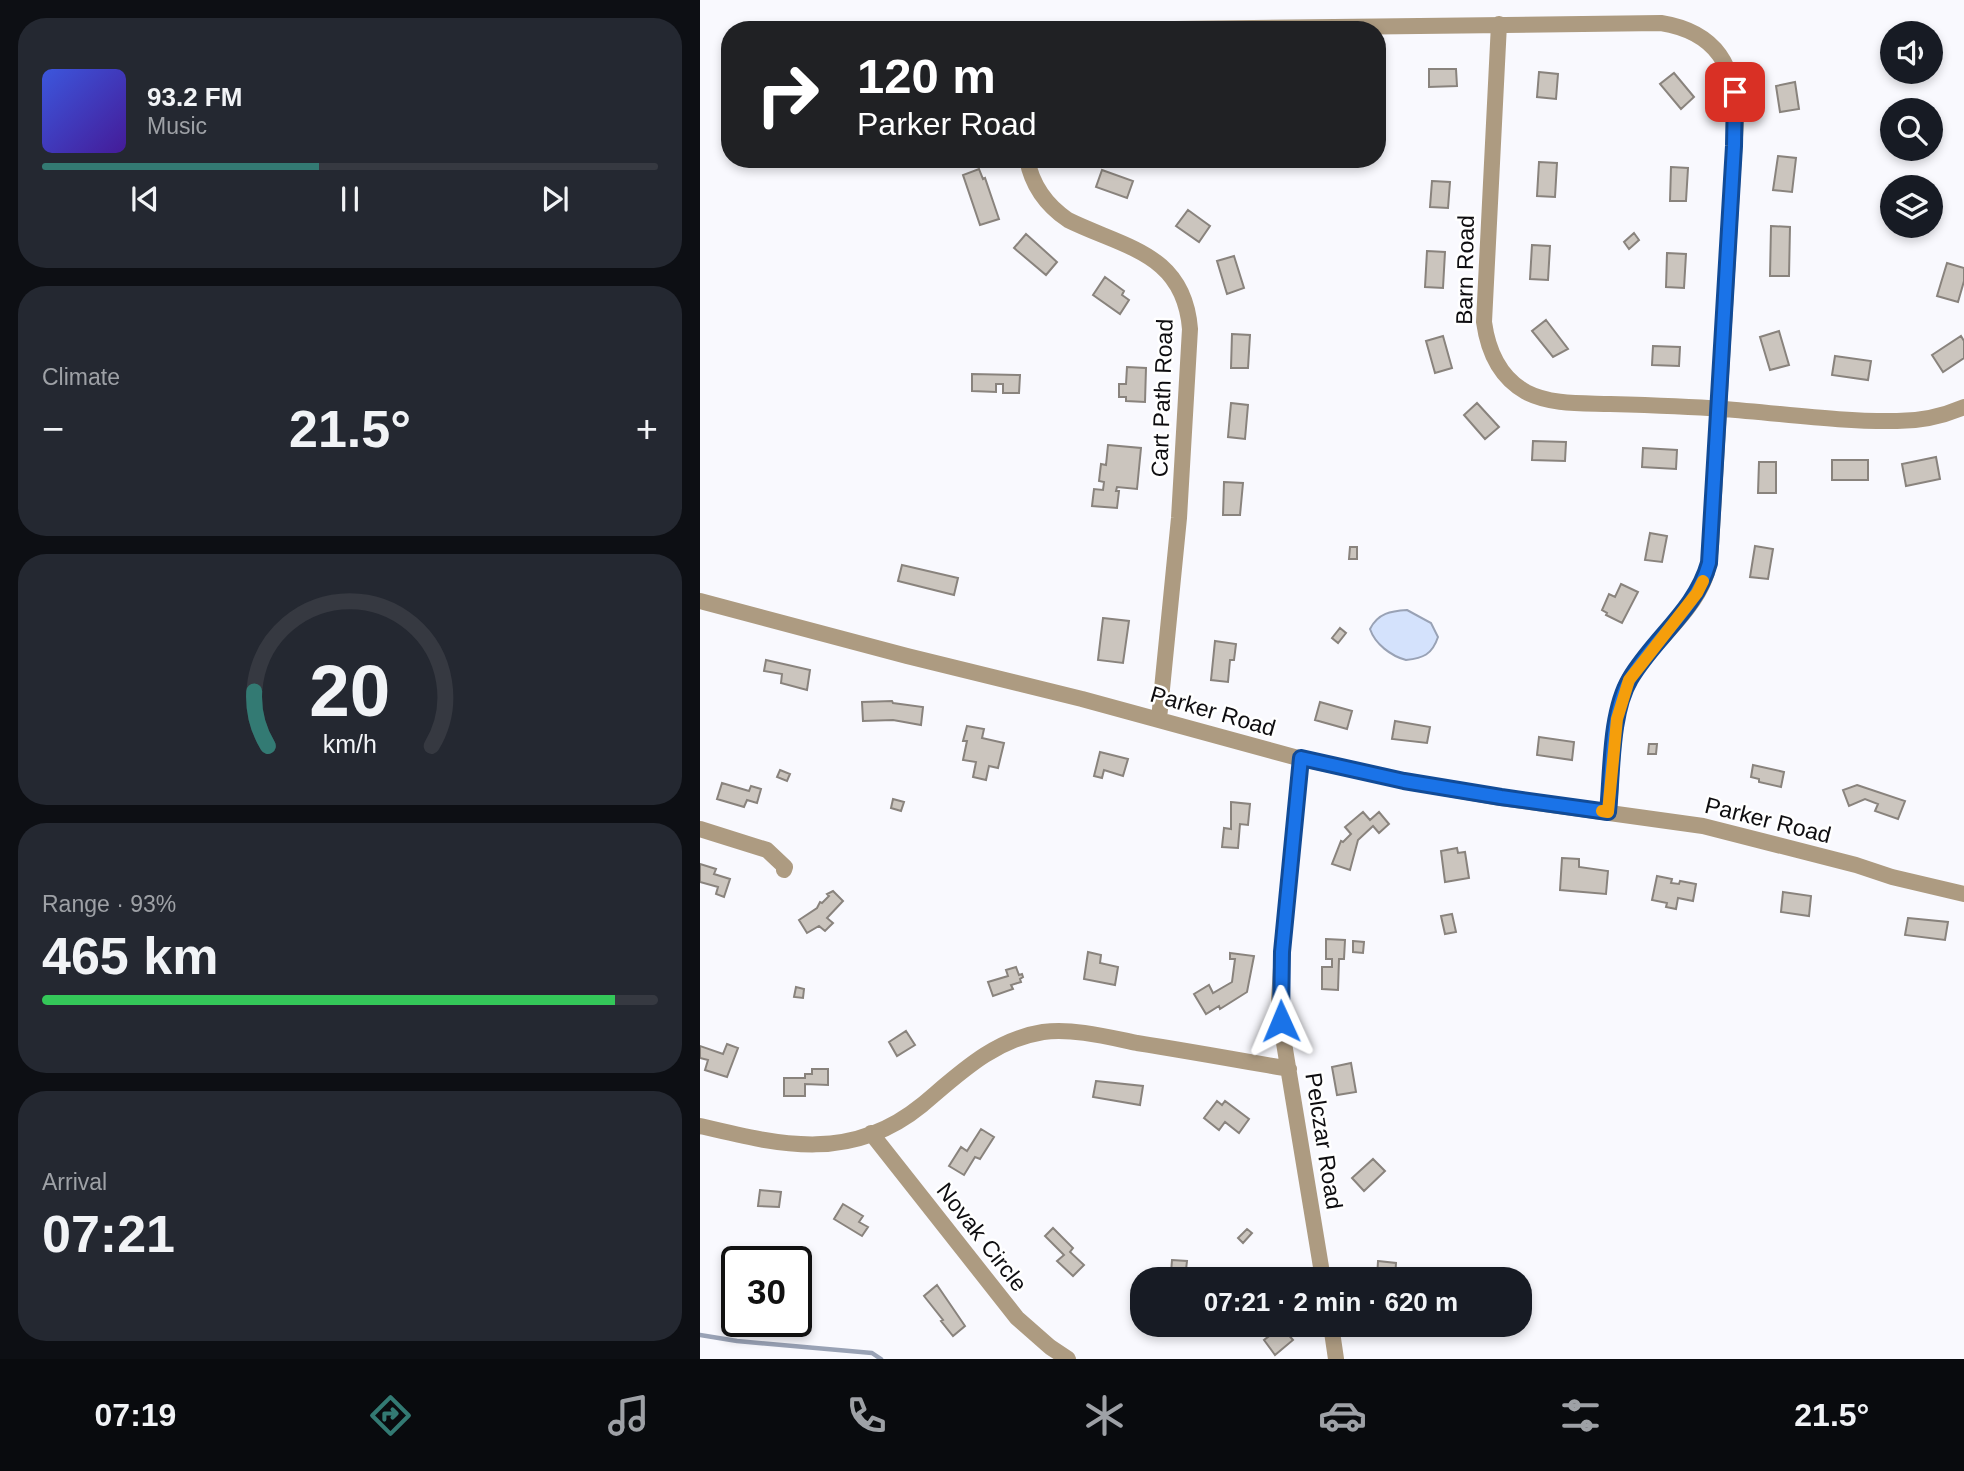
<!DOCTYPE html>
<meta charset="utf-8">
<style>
:root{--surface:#171b24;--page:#242831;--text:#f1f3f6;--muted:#9ea1a6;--line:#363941;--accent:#337a73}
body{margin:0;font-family:Arial,sans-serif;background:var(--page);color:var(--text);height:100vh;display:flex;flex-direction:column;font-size:26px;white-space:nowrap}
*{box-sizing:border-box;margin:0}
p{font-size:23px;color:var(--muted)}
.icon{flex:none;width:38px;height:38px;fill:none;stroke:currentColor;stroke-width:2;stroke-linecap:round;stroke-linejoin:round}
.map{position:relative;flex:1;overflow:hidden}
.sheet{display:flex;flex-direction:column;gap:18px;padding:18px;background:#0d0f14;width:700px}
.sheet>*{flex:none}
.hud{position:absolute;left:21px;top:21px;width:665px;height:147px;border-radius:28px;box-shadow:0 4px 10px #0003;background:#202124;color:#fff;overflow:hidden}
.fabs{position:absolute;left:1180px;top:21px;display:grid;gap:14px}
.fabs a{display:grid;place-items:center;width:63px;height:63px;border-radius:50%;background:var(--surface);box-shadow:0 4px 10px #0003;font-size:35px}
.speed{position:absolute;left:21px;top:1246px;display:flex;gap:14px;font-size:35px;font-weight:700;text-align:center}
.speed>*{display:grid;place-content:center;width:91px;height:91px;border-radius:50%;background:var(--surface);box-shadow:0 4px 10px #0003;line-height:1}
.speed .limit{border:4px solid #111;border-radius:10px;background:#fff;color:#111}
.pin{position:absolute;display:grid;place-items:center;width:60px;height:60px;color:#fff;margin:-30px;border-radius:14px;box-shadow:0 4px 10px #0006}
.me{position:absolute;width:77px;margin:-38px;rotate:359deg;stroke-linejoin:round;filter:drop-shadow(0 0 5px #0008)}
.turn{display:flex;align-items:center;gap:24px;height:147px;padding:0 21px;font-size:32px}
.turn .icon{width:91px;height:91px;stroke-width:2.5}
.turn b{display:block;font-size:49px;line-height:60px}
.big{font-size:52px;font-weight:700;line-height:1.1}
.sheet .card{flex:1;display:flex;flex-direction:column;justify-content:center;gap:10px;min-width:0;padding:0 24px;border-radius:28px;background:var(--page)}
.sheet .dial{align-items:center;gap:0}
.dial svg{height:182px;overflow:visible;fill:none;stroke:var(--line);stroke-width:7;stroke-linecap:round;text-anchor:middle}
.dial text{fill:var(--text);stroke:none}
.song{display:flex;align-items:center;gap:21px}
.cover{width:84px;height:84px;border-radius:10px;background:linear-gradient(135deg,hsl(230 70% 55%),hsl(260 70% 35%))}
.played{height:7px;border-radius:4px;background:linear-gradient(90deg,var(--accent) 45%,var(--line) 45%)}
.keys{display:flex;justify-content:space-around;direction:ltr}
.heat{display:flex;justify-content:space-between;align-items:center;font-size:38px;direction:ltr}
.charge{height:10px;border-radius:5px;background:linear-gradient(90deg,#34c759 93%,var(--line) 0)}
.trip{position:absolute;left:430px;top:1267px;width:402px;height:70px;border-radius:28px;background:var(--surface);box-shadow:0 4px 10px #0003;font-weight:700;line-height:70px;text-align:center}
.menu{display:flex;height:112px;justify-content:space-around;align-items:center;background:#090b0e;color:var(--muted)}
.menu .icon{width:49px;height:49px}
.menu .current{color:var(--accent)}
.menu b{font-size:32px;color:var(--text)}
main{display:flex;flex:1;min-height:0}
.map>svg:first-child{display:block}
.water{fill:#d4e2fc;stroke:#99a2b5;stroke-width:2}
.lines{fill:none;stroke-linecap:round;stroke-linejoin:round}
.stream{stroke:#99a2b5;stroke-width:4.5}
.building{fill:#cbc5be;stroke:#89837d;stroke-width:2}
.minor{stroke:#ad9b81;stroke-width:16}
.route-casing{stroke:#114b97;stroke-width:18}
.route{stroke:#1a73e8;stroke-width:12}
.slow{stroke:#f59e0b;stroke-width:12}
.labels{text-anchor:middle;stroke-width:5;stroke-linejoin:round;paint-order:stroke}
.street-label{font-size:23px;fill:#0e0d10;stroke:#fff}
</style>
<main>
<section class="sheet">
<div class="card">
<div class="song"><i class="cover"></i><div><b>93.2 FM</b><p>Music</p></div></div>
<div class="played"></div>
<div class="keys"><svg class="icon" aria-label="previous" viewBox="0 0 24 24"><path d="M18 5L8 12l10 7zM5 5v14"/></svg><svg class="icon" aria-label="pause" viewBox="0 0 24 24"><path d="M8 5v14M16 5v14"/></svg><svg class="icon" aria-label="next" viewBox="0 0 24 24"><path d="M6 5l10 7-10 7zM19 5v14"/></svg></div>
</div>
<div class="card"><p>Climate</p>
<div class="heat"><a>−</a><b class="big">21.5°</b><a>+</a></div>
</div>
<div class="card dial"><svg viewBox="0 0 100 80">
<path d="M14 69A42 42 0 1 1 86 69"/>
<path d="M14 69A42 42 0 0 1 8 45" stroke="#337a73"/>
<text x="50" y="56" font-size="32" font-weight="700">20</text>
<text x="50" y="72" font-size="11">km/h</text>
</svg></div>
<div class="card"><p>Range · 93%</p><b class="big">465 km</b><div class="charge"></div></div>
<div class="card"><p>Arrival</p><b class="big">07:21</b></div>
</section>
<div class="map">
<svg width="1264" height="1359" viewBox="0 0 1264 1359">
<rect width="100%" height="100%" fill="#f9f9fe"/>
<path class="water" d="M707,610L731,623L738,637C732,655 723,658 706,660C691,656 675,644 670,629C678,613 691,611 707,610Z"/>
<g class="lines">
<path class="stream" d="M0,1335L37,1341L172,1353L181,1359"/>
</g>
<path class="building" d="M729,69H756L757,86L729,87Z
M839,72L858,74L856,99L837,97Z
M974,73L994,97L981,109L960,84Z
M1095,82L1099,109L1080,112L1076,86Z
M1078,156L1096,158L1092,192L1073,190Z
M839,162L857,163L855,197L837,196Z
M971,167L988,168L986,201H970Z
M279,169L283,179L285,178L299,219L280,225L263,175Z
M402,170L433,181L427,198L396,187Z
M732,181L750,182L748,208L730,207Z
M488,210L510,226L499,242L476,226Z
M1071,226L1090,227L1089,276H1070Z
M934,233L939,240L929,249L924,242Z
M326,234L357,262L346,275L314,248Z
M832,245L850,246L848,280L830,279Z
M727,251L745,252L743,288L725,287Z
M967,253L986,254L984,288L966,287Z
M534,256L544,288L527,294L517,261Z
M1247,263L1264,268V281L1258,302L1237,296Z
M405,277L424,291L422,295L429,300L420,314L393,295Z
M846,320L868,349L853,357L832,331Z
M1079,331L1089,365L1070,370L1060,337Z
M532,334L550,335L548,368H531Z
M743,336L752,368L735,373L726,341Z
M1261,336L1264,341V358L1243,372L1232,355Z
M953,346L980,347L979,366L952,365Z
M1135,356L1171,361L1168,380L1132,375Z
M427,367L446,368L445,402L426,401V397H419V384H426Z
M272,374L320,375L319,393H303V384H296V392L272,391Z
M531,403L548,405L545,439L528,437Z
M777,403L799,427L785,439L764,415Z
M833,441L866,442L865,461L832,460Z
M408,445L441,448L437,489L417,487L416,491H419L417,508L392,506L394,489L403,490L404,482L399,481L401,464L406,465Z
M943,448L977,450L976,469L942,467Z
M1236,457L1240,479L1206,486L1202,464Z
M1132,460H1168V480H1132Z
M1059,462H1076V493H1058Z
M524,482L543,483L540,515H523Z
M950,533L967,536L962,562L945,560Z
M1055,546L1073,549L1068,579L1050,577Z
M650,547H657V559H649Z
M202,565L258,578L254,595L198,581Z
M921,584L938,592L922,623L906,615L907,613L902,610L909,594L915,597Z
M403,618L429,621L423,663L398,660Z
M640,628L646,633L638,643L632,638Z
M515,641L536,644L534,660H530L528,682L511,680Z
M66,660L110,670L107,690L81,683L82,674L64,671Z
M192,701L193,703L223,707L221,725L193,720L163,721L162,702Z
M620,702L652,711L647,729L615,720Z
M695,721L730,727L727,743L692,739Z
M267,726L284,729L282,738L304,743L298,768L289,766L286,780L273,777L276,762L263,760L267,741H263Z
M839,737L874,742L872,760L837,755Z
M949,744H957L956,754H948Z
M400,752L428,759L423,776L404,770L402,778L394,776Z
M1053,765L1084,772L1081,787L1059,782V779L1051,777Z
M80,770L90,774L87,781L77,777Z
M22,783L49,791L51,786L61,789L57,803L47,800L44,807L17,799Z
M1157,785L1205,801L1198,819L1175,811L1178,804L1165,799L1149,806L1143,790Z
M193,799L204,802L201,811L191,808Z
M531,802L550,804L548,825L540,824L538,848L522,847L524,828L531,829Z
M663,812L670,820L679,812L689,824L679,833L673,826L658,840L650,870L632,864L641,841L643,842L651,834L645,827Z
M757,848L758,853L765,852L769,878L745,882L741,851Z
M862,858L879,859V867L908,871L906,894L860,890Z
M0,864L16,869L14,874L30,879L24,897L16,894L18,887L0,882Z
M957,876L972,879L971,883L979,884L980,881L996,884L993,901L978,898L976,909L966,907L967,903L952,900Z
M133,891L143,901L127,918L133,923L125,931L119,926L107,933L99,920L117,908L120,902L122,903L129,896L127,894Z
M1083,892L1111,896L1109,916L1081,912Z
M752,914L756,932L745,934L741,916Z
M1208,918L1248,922L1245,940L1205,935Z
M626,939L645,940L644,959H639L638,990L622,989V967H632V959H626Z
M653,941L664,942L663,953L653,952Z
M388,952L401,955L400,963L418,967L415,985L384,979Z
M530,953L554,956L547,992L520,1009L519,1006L506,1014L494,994L509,985L513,993L532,982L535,959H530Z
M316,967L319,975L322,974L323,977L320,979L321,982L311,985L313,989L293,996L288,982L308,976L306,970Z
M96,987L104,989L103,998L94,997Z
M206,1031L215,1045L197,1056L189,1042Z
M27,1044L38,1048L27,1077L5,1070L8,1060L0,1058V1046L23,1054Z
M651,1063L656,1092L637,1095L632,1067Z
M112,1069H128V1085L105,1084V1096H84V1078H105V1074H112Z
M396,1081L443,1086L440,1105L393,1097Z
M517,1101L522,1105L525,1101L549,1119L539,1133L525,1122L519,1130L504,1118Z
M281,1129L294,1137L280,1159L275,1157L264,1175L249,1166L261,1147L267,1151Z
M673,1159L685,1171L664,1191L652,1178Z
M60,1190L81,1192L79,1207L58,1206Z
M143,1204L163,1216L159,1222L168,1227L162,1236L134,1219Z
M353,1228L373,1248L370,1252L384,1265L373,1276L357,1261L364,1255L345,1236Z
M547,1229L552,1233L543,1243L538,1238Z
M472,1260L487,1261L485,1279H443V1291L440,1290L441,1274L462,1275L463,1272L471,1273Z
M678,1261L696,1263L695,1279H677Z
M237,1285L265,1326L253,1336L241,1321L243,1320L224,1296Z
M579,1325H592L586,1332L593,1340L575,1355L564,1340L581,1327Z"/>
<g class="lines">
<path class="minor" d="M799,24L784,322C788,351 799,377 826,392C851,405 883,403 910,404C947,405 984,406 1022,409C1080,413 1139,422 1197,421C1220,421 1243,416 1264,407
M396,30L961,23C1017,32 1036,67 1036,120L1011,546C1010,557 1009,568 1005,578C991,615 951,644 930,678C911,710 912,774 909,812
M327,159C332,186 346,205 368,220C425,248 484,253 490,329L479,518L459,719
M0,601L207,656L382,699L598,758L704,781L801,798L1003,826L1156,865L1192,877L1264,894
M601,758L582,952L579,1000L584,1043L623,1279
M0,829L67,850L85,867L84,870
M0,1126C80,1145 151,1163 222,1105C259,1074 293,1040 343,1032C373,1028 408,1037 437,1043C488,1051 538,1060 589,1069
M171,1133L317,1318L350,1347L368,1359
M631,1325L636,1359"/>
</g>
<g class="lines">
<g class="route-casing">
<path id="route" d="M581,1021L582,952L601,758L704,781L801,797L908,812C912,772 910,713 930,679C954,638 996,610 1009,563L1034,146L1035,92"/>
</g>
<use href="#route" class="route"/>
<path class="slow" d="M902,811L908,812L917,719L929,680L997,593L1003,581"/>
</g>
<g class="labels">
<g class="street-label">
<text transform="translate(765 270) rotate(-89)" y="8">Barn Road</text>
<text transform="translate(462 398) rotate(-88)" y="8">Cart Path Road</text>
<text transform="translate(513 711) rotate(16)" y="8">Parker Road</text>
<text transform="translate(1068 820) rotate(14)" y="8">Parker Road</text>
<text transform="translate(624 1141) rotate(81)" y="8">Pelczar Road</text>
<text transform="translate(282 1237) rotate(52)" y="8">Novak Circle</text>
</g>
</g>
</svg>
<div class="fabs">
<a><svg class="icon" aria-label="sound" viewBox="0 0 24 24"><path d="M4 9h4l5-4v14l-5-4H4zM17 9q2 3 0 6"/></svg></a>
<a><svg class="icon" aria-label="search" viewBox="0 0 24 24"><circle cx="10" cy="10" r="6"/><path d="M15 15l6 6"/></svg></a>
<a><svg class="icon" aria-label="layers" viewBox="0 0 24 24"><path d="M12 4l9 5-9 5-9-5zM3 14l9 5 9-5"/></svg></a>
</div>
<div class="speed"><div class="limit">30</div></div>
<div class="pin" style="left:1035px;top:92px;background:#d93025"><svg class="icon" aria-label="arrive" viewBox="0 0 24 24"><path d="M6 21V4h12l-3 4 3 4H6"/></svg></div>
<svg class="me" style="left:581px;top:1021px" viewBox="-20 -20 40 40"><path d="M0-17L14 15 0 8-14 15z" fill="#1a73e8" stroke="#fff" stroke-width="4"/></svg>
<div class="trip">07:21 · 2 min · 620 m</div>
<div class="hud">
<div class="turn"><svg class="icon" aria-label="right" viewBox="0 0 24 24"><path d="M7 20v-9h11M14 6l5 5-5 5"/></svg><div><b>120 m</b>Parker Road</div></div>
</div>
</div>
</main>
<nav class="menu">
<b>07:19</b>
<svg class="icon current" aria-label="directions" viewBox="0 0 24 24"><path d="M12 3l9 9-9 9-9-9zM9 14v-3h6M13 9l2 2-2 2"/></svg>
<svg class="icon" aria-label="music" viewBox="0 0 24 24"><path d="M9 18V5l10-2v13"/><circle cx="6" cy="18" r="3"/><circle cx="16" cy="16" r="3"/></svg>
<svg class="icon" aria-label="phone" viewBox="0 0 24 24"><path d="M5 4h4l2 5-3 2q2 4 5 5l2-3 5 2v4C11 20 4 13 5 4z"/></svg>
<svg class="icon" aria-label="climate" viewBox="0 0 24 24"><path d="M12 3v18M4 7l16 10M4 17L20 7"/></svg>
<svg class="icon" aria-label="car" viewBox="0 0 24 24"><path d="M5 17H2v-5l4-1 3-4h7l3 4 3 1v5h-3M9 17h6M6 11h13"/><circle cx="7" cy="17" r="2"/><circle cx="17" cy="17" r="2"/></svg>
<svg class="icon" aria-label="filters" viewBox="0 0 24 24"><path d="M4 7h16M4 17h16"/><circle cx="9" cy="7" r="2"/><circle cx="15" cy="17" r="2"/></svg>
<b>21.5°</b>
</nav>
